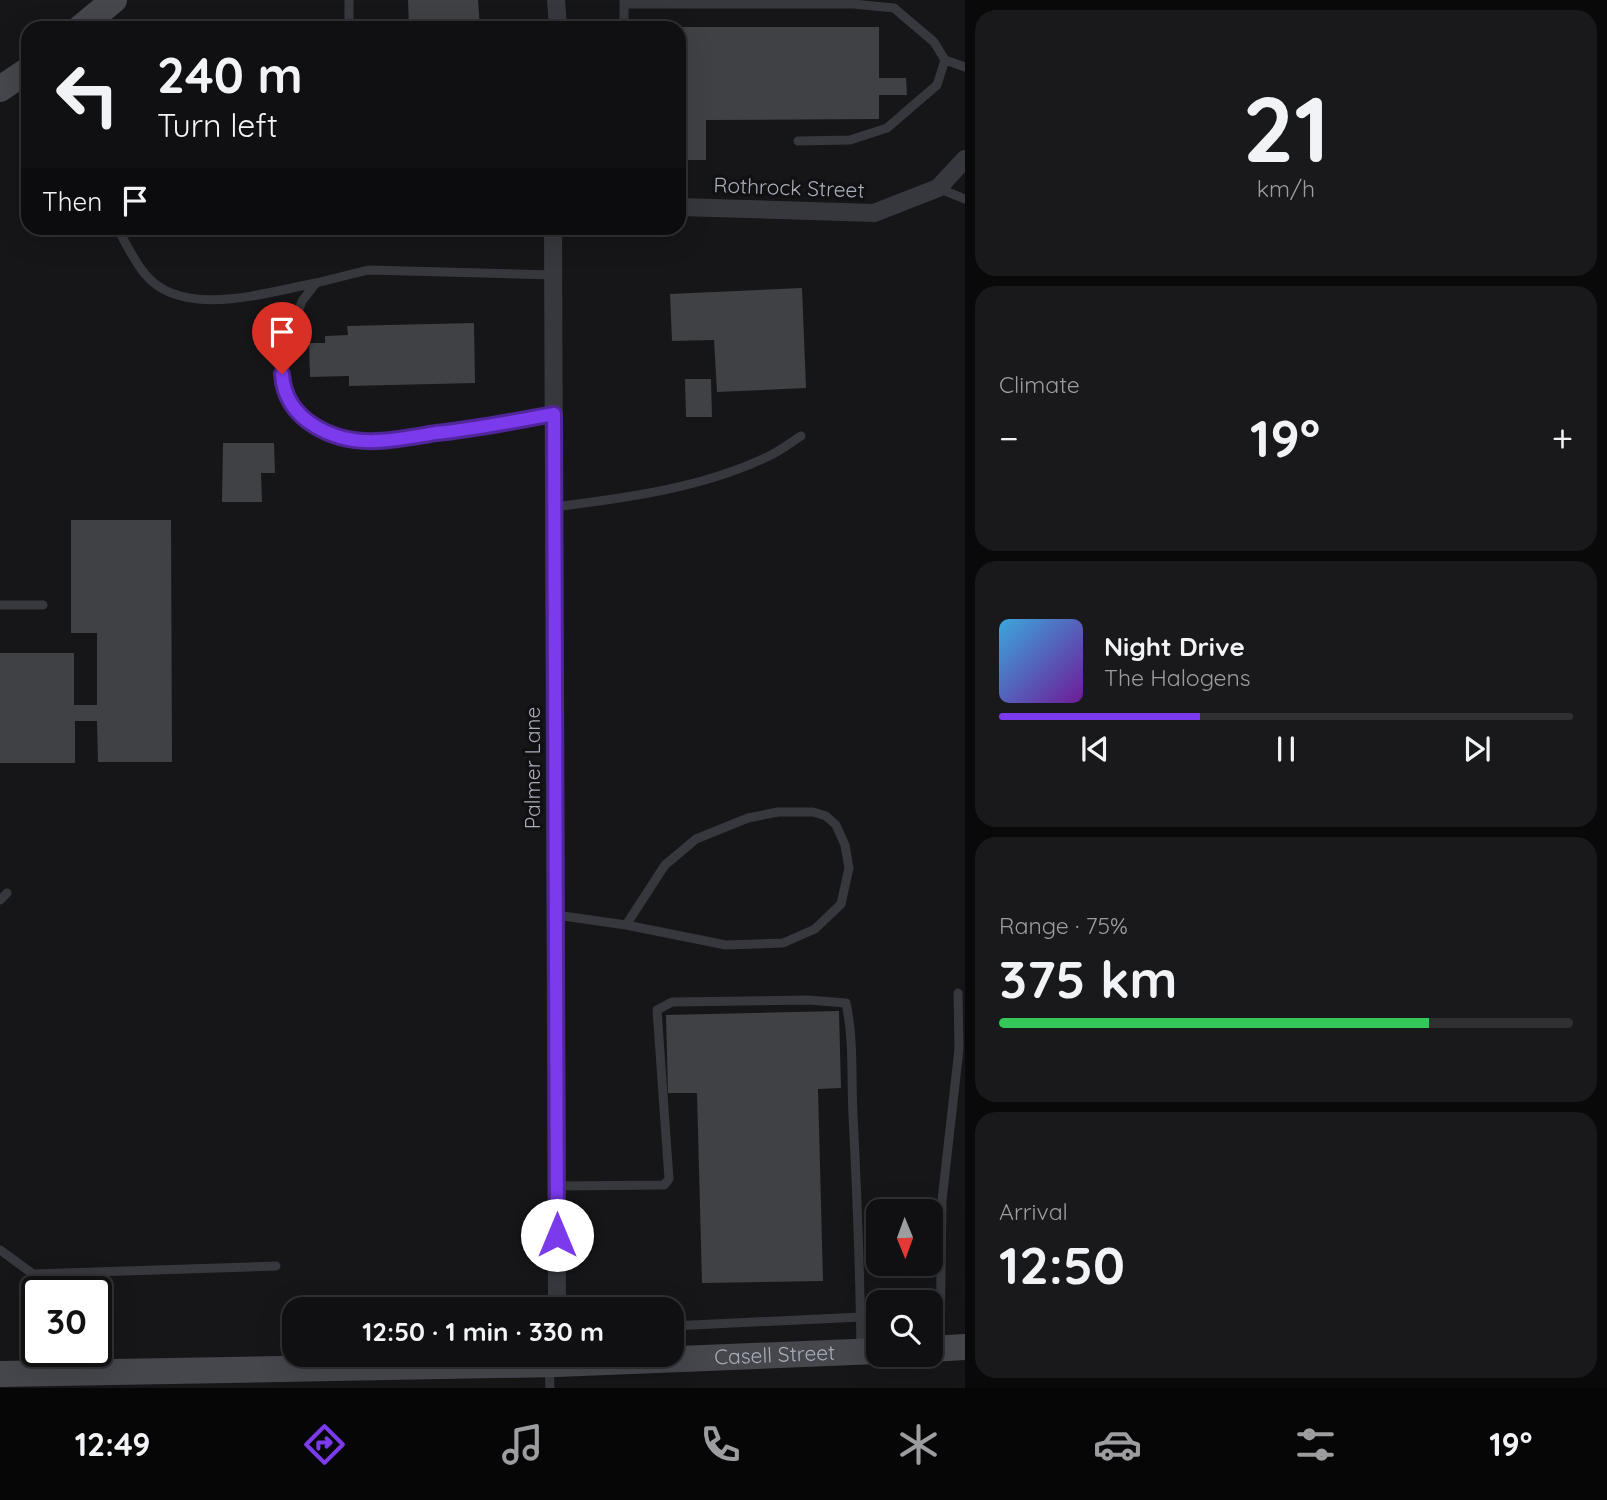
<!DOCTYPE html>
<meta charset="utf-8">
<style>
:root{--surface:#101012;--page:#19191b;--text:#f1f3f6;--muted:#9c9d9f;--line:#303032;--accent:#7c3aed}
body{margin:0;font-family:Quicksand,sans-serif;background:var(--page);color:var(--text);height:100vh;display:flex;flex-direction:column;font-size:26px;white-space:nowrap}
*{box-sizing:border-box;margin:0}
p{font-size:23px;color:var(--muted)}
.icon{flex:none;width:38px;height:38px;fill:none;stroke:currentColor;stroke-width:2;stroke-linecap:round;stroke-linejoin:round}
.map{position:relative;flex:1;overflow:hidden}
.drawer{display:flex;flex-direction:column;gap:10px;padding:10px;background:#09090a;width:642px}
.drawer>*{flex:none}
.banner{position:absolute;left:21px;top:21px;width:665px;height:214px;border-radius:21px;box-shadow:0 7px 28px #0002,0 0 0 2px var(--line);background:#101012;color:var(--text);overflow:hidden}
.needle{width:46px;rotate:179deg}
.controls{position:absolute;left:866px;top:1199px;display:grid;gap:14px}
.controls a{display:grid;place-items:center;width:77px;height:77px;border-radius:14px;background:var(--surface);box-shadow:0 7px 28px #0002,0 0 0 2px var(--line);font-size:35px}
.speed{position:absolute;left:21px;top:1276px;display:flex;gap:14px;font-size:35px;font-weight:700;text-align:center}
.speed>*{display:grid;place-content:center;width:91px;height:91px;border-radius:50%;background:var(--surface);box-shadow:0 7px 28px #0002,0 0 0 2px var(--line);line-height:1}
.speed .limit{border:4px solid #111;border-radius:10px;background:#fff;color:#111}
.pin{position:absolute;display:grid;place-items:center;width:60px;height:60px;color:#fff;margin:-72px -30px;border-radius:50% 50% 50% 0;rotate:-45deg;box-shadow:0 0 7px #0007}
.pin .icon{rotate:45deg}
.me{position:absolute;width:77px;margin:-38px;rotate:0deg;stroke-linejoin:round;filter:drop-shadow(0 0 5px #0008)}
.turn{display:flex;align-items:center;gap:24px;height:147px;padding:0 21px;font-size:32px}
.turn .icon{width:91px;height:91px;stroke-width:2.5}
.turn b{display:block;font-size:49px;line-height:60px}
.then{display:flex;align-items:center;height:66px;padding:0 21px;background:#0003;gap:14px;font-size:26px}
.big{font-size:52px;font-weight:800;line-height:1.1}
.drawer .tile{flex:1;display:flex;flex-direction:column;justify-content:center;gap:10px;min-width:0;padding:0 24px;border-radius:21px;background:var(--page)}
.drawer .dial{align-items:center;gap:0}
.dial b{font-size:91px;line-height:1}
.song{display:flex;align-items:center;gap:21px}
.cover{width:84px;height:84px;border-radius:10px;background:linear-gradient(135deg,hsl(200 70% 55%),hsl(280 70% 35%))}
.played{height:7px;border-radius:4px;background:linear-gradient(90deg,var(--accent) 35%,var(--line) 35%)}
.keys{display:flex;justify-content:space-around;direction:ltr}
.heat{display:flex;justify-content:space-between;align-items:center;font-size:38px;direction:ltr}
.charge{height:10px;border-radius:5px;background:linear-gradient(90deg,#34c759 75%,var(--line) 0)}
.trip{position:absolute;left:282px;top:1297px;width:402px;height:70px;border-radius:21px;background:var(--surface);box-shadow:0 7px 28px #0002,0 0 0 2px var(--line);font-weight:800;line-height:70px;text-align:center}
.menu{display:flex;height:112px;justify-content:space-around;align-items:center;background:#060607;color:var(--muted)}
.menu .icon{width:49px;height:49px}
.menu .current{color:var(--accent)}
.menu b{font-size:32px;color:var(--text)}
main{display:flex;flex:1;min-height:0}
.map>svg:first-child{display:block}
.building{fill:#404145}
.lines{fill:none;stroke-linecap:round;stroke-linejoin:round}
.lane{stroke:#37383d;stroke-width:9}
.street{stroke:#37383d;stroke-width:18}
.secondary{stroke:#45474d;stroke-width:26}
.route-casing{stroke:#51269a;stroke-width:18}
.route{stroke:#7c3aed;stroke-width:12}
.labels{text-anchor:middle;stroke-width:7;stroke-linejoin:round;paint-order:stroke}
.street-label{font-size:21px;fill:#a8adb8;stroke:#111113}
</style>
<main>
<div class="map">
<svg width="965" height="1388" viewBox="0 0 965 1388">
<rect width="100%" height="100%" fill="#161618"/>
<path class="building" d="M408,0H478L480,28H409Z
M679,27H879V78H906L907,95H879V119L706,120V160H679Z
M802,288L806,388L717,392L714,340L672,341L670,294Z
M474,323L475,383L349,386V376L310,377L309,343H325V336L348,335L347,326Z
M685,379H711L712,417H686Z
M223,443H274L275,473H261L262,502H222Z
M71,520H171L172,762H98L97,721H75V763H0V653H74V705H97V633H71Z
M839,1011L841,1088L818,1089L823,1281L702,1283L697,1093H668L666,1015Z"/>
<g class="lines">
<path class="lane" d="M349,0V28
M624,4H853L894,8L934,42L945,60L937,85L887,128L850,140L798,141
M624,28V0
M945,60L965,67
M18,82L28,98
M938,188L965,199
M117,228C126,243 134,261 145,274C182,320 267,292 316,283
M554,275L368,270L316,283L302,301L281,358L283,389L293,407L306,423L340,436L375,441L478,428L554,414
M554,507C626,498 703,488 769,456C780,451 790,443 801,436
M0,605H43
M0,900L7,893
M556,915L626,925L726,945L783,943L815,929L841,904L849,868L845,845L836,825L826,816L813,812H778L748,818L696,839L665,865L626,925
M557,1186L664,1185L669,1179L657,1010L672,1002L808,1000L846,1003C854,1040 851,1077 853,1115C857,1193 860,1271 861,1350
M0,1250L33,1274L276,1266
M672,1326L861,1317
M940,1347L942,1200L959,1049L958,993
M549,1365L550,1388"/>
<path class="street" d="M556,0L558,28
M679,207L874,213L938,188L965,159
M553,228L557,1309"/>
<g class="secondary">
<path d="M80,28L114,0"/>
<path d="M0,89L28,70"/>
<path d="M931,1349L965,1347"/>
<path id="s1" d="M0,1374L557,1364L878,1351"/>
</g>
</g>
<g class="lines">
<g class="route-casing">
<path id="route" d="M282,374C285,421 334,443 377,441C397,440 417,436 436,433C476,429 515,421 554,414L557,1235"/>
</g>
<use href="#route" class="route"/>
</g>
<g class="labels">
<g class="street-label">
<text transform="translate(789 188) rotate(2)" y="7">Rothrock Street</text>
<text transform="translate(533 768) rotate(-90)" y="7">Palmer Lane</text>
<text dy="7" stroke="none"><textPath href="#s1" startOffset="775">Casell Street</textPath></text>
</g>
</g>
</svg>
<div class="controls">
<a><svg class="needle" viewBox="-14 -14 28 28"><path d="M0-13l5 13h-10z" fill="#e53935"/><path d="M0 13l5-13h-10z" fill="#9c9d9f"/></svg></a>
<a><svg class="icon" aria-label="search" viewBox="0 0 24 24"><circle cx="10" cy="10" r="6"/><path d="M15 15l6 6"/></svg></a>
</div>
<div class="speed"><div class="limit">30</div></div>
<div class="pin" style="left:282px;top:374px;background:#d93025"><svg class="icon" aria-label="arrive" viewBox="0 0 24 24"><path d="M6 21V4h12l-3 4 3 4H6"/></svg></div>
<svg class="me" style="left:557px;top:1235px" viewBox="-20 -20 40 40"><circle r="19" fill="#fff"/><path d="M0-13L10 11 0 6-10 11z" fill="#7c3aed"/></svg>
<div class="trip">12:50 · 1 min · 330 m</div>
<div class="banner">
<div class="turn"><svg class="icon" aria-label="left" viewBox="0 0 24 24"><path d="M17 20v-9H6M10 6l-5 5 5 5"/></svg><div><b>240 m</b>Turn left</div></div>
<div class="then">Then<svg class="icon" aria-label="arrive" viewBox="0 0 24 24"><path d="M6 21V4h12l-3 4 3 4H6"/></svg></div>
</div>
</div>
<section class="drawer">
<div class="tile dial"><b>21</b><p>km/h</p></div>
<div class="tile"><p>Climate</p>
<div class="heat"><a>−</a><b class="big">19°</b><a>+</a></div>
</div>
<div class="tile">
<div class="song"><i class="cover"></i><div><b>Night Drive</b><p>The Halogens</p></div></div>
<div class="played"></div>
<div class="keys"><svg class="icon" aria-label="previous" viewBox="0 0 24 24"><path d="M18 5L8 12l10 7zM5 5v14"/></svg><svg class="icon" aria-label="pause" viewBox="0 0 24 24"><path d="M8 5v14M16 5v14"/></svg><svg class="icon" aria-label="next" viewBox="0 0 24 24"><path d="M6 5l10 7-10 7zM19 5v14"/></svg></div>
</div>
<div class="tile"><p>Range · 75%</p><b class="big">375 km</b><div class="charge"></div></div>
<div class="tile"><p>Arrival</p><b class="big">12:50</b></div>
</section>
</main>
<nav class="menu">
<b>12:49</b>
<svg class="icon current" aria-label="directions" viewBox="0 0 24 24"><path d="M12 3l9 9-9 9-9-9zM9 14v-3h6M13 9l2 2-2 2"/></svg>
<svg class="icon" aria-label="music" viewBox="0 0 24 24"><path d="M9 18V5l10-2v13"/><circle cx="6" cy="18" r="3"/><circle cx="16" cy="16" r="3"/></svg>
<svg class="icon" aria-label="phone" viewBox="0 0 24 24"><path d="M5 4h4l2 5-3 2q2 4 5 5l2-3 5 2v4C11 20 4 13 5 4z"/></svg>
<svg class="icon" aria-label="climate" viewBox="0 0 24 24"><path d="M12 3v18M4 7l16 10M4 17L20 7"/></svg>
<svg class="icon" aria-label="car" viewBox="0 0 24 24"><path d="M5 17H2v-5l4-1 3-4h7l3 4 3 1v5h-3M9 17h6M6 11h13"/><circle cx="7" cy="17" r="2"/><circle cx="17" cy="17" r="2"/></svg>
<svg class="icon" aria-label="filters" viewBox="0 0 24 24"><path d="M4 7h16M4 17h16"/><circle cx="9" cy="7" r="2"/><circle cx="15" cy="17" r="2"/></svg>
<b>19°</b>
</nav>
